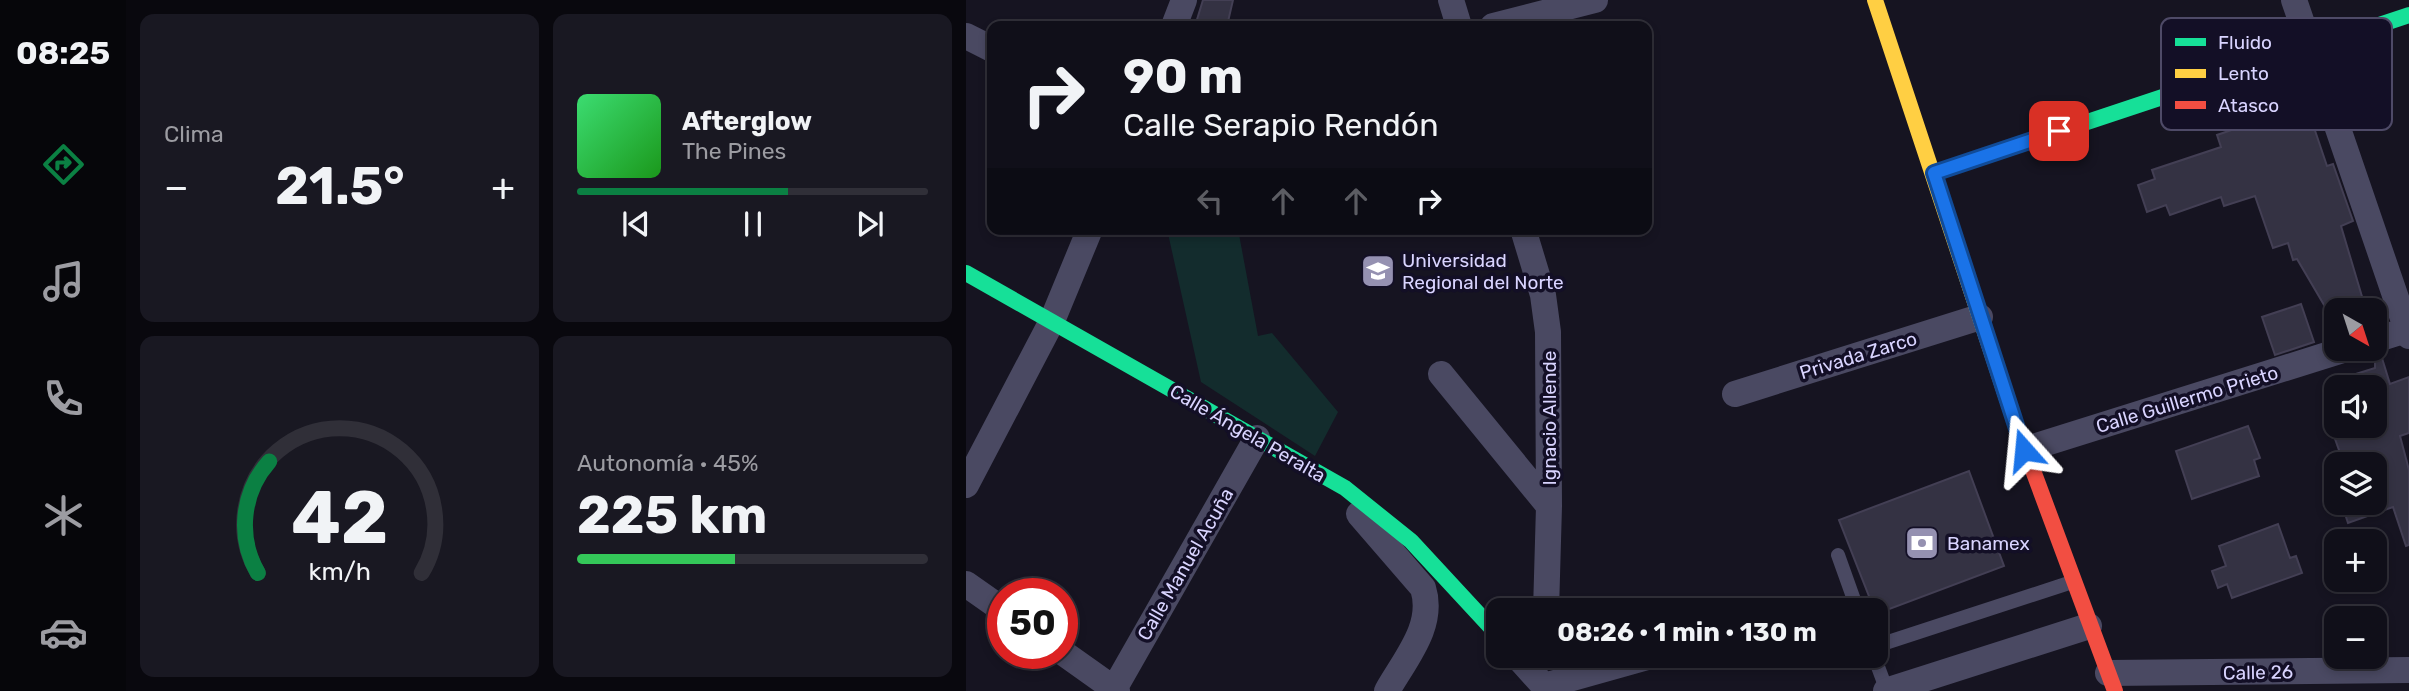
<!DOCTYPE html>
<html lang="es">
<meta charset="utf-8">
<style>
:root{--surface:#100f19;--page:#191822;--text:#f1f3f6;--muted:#9c9ca2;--line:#302f38;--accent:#0b8043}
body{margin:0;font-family:Rubik,sans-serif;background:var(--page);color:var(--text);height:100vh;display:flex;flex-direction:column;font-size:26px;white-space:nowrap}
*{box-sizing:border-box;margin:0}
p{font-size:23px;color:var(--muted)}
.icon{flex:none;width:38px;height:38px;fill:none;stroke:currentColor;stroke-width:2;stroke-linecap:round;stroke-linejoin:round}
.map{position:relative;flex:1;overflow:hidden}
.details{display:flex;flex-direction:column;gap:14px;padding:14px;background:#09080e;width:840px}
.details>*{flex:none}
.hud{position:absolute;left:21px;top:21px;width:665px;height:214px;border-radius:14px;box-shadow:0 4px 10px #0003,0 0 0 2px var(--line);background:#100f19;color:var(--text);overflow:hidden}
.needle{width:46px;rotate:141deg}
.controls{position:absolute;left:1358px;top:298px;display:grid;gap:14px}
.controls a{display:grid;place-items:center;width:63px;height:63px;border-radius:14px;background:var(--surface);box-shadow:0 4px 10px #0003,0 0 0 2px var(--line);font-size:35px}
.speed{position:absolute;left:21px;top:578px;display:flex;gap:14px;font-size:35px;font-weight:700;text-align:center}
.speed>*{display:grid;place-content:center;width:91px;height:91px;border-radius:50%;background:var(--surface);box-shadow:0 4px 10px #0003,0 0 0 2px var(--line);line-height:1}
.speed .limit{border:10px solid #d22;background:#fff;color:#111}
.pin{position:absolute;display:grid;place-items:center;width:60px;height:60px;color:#fff;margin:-30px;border-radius:14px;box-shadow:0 4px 10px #0006}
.me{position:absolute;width:77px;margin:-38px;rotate:342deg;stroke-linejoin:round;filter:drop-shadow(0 0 5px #0008)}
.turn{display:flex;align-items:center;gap:24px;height:147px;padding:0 21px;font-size:32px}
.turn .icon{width:91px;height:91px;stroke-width:2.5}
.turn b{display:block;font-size:49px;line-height:60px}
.lanes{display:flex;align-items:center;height:66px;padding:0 21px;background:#0003;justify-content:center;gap:35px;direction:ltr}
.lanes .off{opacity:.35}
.big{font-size:52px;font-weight:700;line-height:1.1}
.details .widget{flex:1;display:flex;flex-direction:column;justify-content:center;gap:10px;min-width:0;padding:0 24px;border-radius:14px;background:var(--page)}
.details .dial{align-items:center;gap:0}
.dial svg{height:182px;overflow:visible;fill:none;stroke:var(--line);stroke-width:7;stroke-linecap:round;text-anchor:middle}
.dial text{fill:var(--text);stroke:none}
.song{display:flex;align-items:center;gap:21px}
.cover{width:84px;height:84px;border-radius:10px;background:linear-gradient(135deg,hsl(140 70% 55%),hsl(120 70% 35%))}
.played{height:7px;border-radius:4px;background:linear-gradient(90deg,var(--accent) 60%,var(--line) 60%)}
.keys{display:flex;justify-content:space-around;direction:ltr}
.heat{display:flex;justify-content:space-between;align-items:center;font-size:38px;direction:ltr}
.charge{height:10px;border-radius:5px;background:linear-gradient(90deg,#34c759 45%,var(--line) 0)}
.details .tiles{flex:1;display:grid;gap:14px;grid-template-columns:repeat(2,1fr)}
.trip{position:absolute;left:520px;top:598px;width:402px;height:70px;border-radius:14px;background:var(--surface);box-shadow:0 4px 10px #0003,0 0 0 2px var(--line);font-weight:700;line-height:70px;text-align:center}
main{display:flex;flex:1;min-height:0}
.menu{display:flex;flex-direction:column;width:126px;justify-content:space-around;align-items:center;background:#06060a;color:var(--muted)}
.menu .icon{width:49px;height:49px}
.menu .on{color:var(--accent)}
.menu b{font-size:32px;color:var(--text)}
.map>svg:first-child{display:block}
.green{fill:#132c2d}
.building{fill:#343243;stroke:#433f54;stroke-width:2}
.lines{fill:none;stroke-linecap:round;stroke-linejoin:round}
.lane{stroke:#4a4962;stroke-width:14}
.street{stroke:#4a4962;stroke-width:26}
.fast{stroke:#16e098;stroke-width:16}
.slow{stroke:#ffcf43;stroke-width:16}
.jam{stroke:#f24e42;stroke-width:16}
.route-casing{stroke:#114b97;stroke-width:18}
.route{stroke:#1a73e8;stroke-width:12}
.labels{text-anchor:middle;stroke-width:7;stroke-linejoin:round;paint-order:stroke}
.poi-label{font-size:19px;fill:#d9d4ff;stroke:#130f26;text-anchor:start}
.street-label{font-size:19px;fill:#d9d4ff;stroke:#130f26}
.key{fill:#130f26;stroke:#4e4a67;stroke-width:2}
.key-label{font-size:19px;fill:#d9d4ff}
</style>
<main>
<nav class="menu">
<b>08:25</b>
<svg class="icon on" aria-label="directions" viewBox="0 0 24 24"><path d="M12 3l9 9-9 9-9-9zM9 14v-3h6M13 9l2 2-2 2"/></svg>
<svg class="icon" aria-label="music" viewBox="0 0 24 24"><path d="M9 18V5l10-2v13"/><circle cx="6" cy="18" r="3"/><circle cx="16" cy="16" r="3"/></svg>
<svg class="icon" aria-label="phone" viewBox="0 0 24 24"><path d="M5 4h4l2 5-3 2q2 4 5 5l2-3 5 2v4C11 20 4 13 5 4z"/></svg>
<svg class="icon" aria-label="climate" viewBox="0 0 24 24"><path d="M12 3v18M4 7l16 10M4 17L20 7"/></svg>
<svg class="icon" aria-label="car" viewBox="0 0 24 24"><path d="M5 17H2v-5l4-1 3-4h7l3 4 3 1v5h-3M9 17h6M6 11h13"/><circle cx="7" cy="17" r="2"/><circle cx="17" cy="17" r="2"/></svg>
</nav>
<section class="details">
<div class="tiles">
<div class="widget"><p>Clima</p>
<div class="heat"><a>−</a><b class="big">21.5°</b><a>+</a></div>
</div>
<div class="widget">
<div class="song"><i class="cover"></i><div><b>Afterglow</b><p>The Pines</p></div></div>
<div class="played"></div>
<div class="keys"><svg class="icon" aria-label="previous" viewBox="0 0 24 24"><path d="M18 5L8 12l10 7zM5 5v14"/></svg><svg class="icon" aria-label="pause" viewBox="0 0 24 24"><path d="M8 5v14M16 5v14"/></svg><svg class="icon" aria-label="next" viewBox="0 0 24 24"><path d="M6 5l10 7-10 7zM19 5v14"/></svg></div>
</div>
<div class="widget dial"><svg viewBox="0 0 100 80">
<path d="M14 69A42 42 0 1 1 86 69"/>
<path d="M14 69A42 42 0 0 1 19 20" stroke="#0b8043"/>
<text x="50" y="56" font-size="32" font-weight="700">42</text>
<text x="50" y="72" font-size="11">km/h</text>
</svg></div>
<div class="widget"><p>Autonomía · 45%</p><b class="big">225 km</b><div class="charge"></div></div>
</div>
</section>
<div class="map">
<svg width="1443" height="691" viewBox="0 0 1443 691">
<rect width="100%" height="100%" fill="#161421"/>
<path class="green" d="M201,229H272L292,336L306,333L372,412L349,456L235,382Z"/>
<path class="building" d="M237,0H267L261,26H229Z
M1338,98L1361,166L1367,164L1387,221L1375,226L1400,310H1361L1331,259L1327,260L1322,243L1307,248L1289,196L1258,206L1255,197L1204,215L1200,205L1181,212L1172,185L1189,179L1186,170L1255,147L1251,135L1301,118L1305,110Z
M1335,304L1348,342L1309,355L1296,317Z
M1409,355H1415L1424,384L1443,377V433L1434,436L1443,470V545L1440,546L1427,507L1382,523L1375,502H1409V464H1378L1364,425H1409V387H1362L1361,383L1409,368Z
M1282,426L1294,458L1288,460L1293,476L1226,499L1210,451Z
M1003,471L1038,566L910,614L873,520Z
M1312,524L1324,558L1330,556L1336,573L1266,598L1261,584L1252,588L1246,571L1260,566L1253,546Z"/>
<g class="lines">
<path class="lane" d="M872,555L892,611
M910,646L1106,582
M908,656L921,691"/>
<path class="street" d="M485,0L493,26
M1328,0L1443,336
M208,26L218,0
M527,26L629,0
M0,36L26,49
M557,229L577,295L582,332L583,506L580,611
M1409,340L1443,329
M475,374L583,506
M769,394L1014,317
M1058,450L1383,348
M0,485L86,321L124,229
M393,514L457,588C469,626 439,659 421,691
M0,584L37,610
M96,652L151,691
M551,656L578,686L685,656
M1142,673L1443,670
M147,691L291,438
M920,691L1123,626"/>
<path class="fast" d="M968,173L1443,15
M0,273L379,488L445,541L532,635"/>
<path class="slow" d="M909,0L1046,414"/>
<path class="jam" d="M1046,414L1149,691"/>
</g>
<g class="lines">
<g class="route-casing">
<path id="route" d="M1058,450L968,173L1093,131"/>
</g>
<use href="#route" class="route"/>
</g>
<defs>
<g id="university-square" transform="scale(1.75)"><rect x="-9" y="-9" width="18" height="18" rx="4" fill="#9591b1" stroke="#130f26"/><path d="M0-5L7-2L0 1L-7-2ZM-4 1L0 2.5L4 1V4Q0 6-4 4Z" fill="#fff"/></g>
<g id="bank-square" transform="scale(1.75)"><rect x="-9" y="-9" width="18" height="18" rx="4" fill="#9591b1" stroke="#130f26"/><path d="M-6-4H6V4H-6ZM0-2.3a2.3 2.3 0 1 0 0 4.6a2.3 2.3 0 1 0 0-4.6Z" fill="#fff"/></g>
</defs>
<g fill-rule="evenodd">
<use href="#university-square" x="412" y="271"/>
<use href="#bank-square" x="956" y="543"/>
</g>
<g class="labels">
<g class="poi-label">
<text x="436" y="267">Universidad<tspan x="436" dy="22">Regional del Norte</tspan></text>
<text x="981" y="550">Banamex</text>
</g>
<g class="street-label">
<text transform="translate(892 355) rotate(-17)" y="7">Privada Zarco</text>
<text transform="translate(1221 399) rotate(-17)" y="7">Calle Guillermo Prieto</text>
<text transform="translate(583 418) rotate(-90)" y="7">Ignacio Allende</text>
<text transform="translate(282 433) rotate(30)" y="7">Calle Ángela Peralta</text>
<text transform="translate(219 564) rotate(-60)" y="7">Calle Manuel Acuña</text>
<text transform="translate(1292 672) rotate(-1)" y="7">Calle 26</text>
</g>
</g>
<rect x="1195" y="18" width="231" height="112" rx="10" class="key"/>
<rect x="1209" y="38" width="31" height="8" fill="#16e098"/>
<rect x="1209" y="69" width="31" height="9" fill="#ffcf43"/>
<rect x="1209" y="101" width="31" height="8" fill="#f24e42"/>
<g class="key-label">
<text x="1252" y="49">Fluido</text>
<text x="1252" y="80">Lento</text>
<text x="1252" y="112">Atasco</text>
</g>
</svg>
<div class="controls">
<a><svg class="needle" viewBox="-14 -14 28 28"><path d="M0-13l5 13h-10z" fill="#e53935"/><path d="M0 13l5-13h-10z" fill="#9c9ca2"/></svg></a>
<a><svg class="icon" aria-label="sound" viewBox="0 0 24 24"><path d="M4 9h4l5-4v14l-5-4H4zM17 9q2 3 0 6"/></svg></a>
<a><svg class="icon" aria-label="layers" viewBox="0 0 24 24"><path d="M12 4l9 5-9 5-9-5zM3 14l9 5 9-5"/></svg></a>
<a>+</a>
<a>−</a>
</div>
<div class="speed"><div class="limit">50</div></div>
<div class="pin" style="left:1093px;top:131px;background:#d93025"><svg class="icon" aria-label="arrive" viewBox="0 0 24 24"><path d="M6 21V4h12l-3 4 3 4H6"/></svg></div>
<svg class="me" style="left:1058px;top:450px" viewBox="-20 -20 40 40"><path d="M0-17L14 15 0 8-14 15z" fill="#1a73e8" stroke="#fff" stroke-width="4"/></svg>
<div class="trip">08:26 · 1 min · 130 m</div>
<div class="hud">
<div class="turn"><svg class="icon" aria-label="right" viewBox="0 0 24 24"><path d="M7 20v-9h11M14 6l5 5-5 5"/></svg><div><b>90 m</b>Calle Serapio Rendón</div></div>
<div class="lanes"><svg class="icon off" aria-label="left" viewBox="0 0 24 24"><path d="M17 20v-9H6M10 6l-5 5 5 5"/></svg><svg class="icon off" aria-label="ahead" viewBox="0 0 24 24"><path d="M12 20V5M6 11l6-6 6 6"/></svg><svg class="icon off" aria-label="ahead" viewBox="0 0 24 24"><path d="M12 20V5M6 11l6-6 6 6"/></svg><svg class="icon" aria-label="right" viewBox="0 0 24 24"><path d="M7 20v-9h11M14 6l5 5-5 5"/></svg></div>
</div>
</div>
</main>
